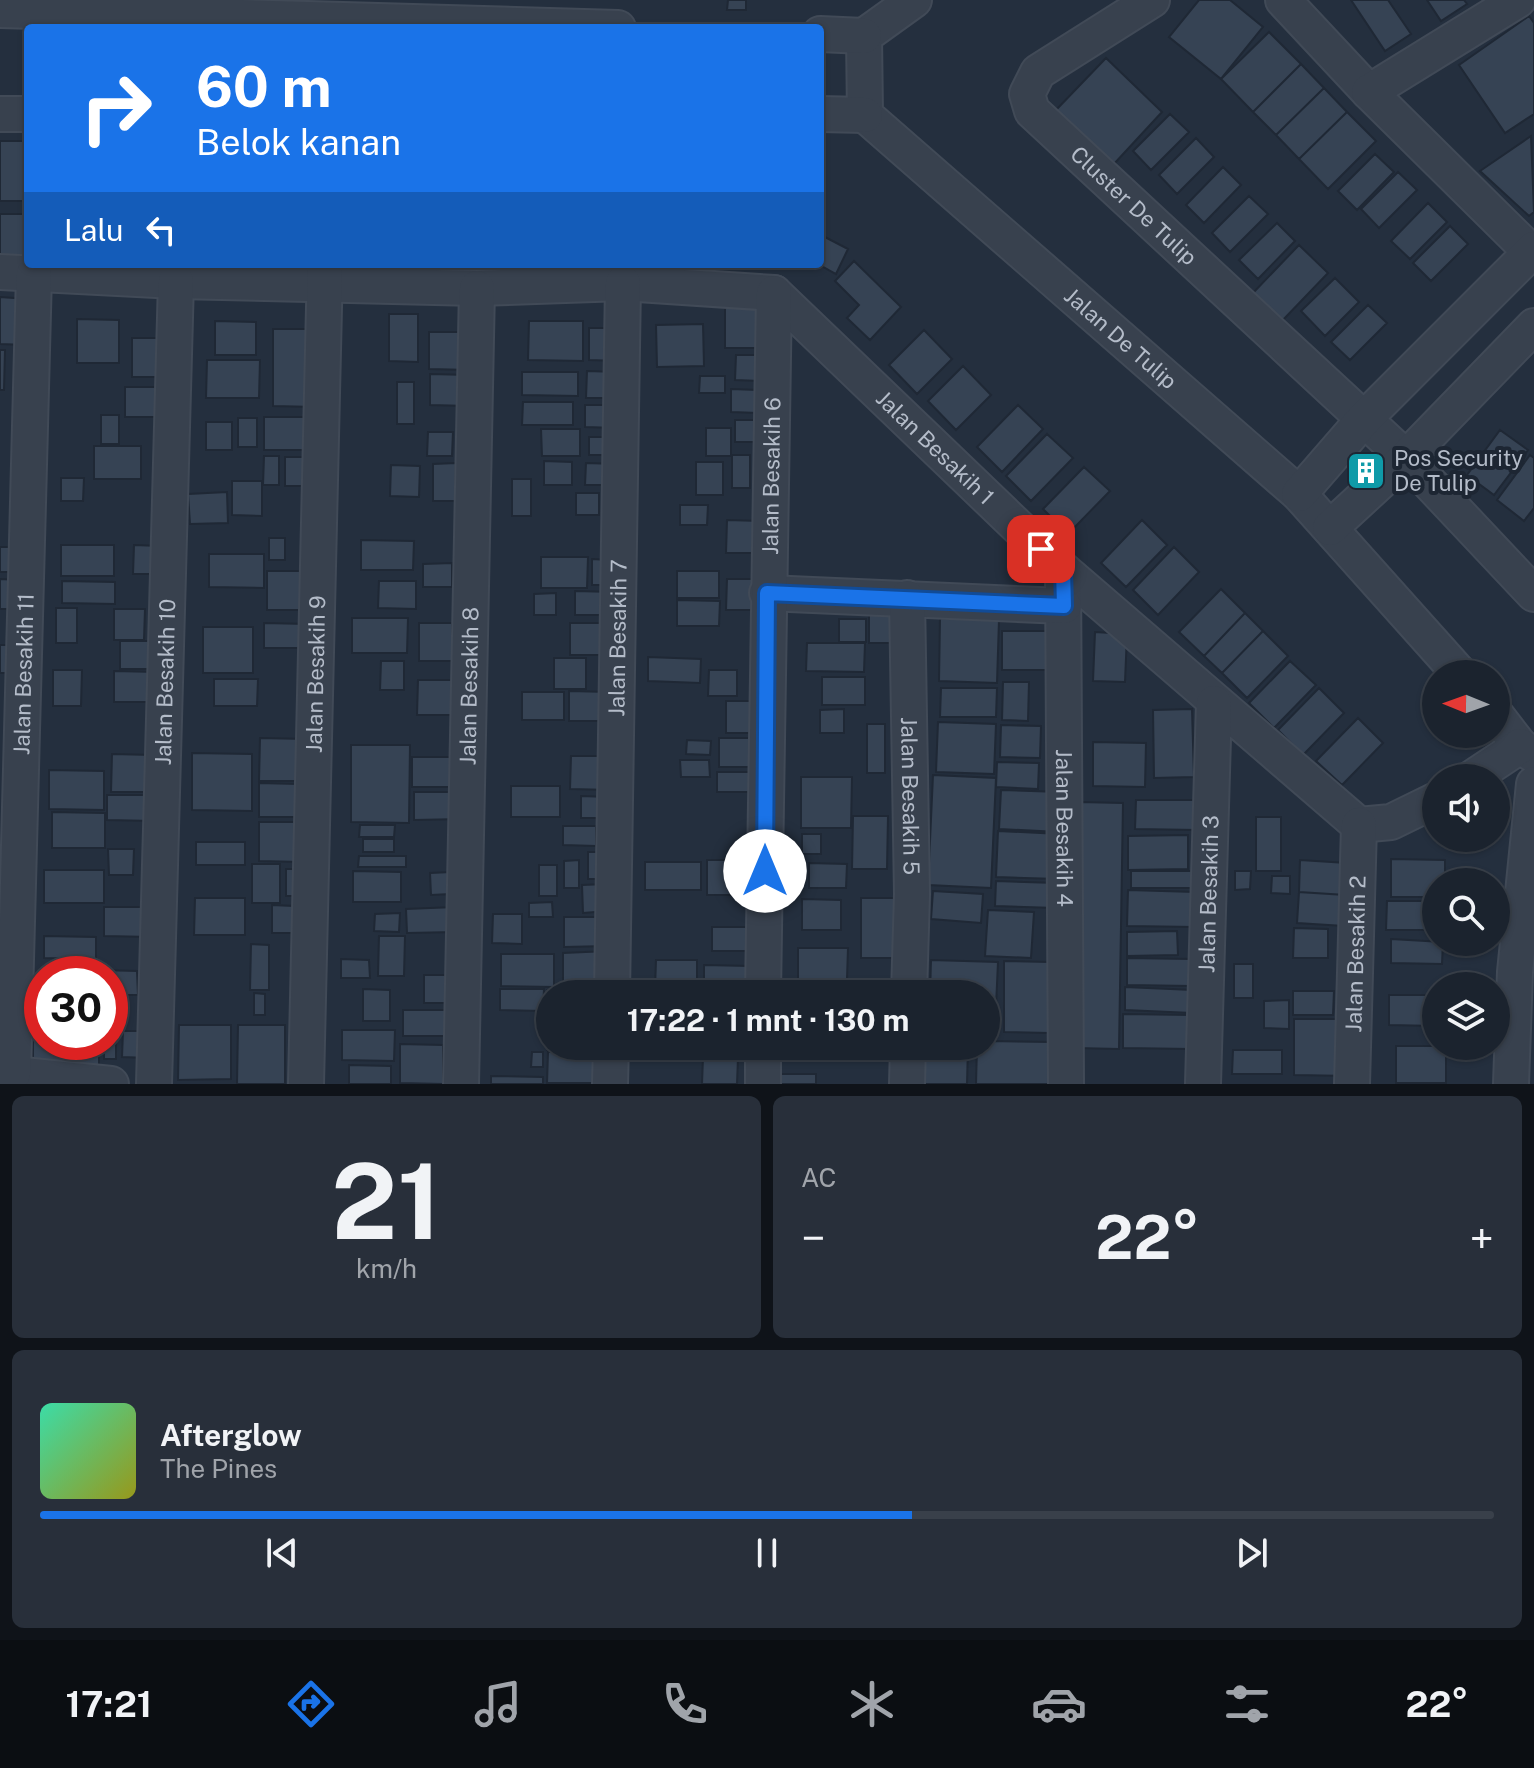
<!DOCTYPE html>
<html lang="id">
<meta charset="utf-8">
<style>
:root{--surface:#1b232e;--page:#282f3a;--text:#f1f3f6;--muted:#a0a4aa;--line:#39404a;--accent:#1a73e8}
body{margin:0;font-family:"Public Sans",sans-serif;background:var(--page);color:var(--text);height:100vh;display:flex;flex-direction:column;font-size:30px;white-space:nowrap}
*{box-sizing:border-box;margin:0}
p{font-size:26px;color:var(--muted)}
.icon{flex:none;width:44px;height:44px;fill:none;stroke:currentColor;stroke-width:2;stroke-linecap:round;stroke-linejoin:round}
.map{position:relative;height:1084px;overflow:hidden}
.sheet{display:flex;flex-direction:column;gap:12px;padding:12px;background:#0f1319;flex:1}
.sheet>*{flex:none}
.hud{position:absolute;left:24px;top:24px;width:800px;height:244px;border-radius:8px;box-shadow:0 2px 6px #0004,0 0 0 2px var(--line);background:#1a73e8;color:#fff;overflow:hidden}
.needle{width:52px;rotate:271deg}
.fabs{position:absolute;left:1422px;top:660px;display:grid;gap:16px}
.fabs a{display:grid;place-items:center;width:88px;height:88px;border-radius:50%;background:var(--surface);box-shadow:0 2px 6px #0004,0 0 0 2px var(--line);font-size:40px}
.speed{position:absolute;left:24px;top:956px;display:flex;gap:16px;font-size:40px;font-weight:700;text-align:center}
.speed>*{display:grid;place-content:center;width:104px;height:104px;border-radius:50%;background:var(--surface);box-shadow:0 2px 6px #0004,0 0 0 2px var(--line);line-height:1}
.speed .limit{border:12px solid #d22;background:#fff;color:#111}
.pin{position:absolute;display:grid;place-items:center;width:68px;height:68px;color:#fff;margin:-34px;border-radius:16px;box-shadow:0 4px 12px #0006}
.me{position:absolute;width:88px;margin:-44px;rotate:0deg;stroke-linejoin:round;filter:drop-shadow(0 0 6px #0008)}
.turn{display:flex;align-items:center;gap:28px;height:168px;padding:0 40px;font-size:36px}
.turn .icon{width:104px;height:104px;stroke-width:2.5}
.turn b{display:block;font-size:56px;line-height:68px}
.then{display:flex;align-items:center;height:76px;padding:0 40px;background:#0003;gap:16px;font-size:30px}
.big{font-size:60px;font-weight:700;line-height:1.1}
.sheet .tile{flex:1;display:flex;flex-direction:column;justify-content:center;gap:12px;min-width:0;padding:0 28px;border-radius:12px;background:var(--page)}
.sheet .dial{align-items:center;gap:0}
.dial b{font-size:104px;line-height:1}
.song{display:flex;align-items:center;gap:24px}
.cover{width:96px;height:96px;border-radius:12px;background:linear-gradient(135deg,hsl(160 70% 55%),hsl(60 70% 35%))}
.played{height:8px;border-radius:4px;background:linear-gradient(90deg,var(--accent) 60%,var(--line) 60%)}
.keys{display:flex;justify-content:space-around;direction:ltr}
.heat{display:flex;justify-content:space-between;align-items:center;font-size:44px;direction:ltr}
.sheet .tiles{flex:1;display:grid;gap:12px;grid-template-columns:1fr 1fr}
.tile:last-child{grid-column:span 2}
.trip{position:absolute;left:536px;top:980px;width:464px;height:80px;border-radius:40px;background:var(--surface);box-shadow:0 2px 6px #0004,0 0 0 2px var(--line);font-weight:700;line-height:80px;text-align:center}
.tabs{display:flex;height:128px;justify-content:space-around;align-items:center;background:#0b0e12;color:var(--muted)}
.tabs .icon{width:56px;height:56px}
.tabs .current{color:var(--accent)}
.tabs b{font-size:36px;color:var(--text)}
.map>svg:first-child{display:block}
.building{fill:#364354;stroke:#1f2835;stroke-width:2}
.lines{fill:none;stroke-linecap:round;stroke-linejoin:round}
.street-casing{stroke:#414a57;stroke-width:38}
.street{stroke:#38414e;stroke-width:34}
.route-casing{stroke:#114b97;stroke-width:20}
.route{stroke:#1a73e8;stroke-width:14}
.labels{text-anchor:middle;stroke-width:8;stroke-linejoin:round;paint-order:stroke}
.street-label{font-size:22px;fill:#b4bcc9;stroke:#1d2633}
.poi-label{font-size:22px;fill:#b4bcc9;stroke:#1d2633;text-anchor:start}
</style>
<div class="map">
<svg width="1534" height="1084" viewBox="0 0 1534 1084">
<rect width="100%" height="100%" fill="#242f3e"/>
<path class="building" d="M728,0H746V10H727Z
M1199,0H1230L1263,27L1221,79L1169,37Z
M1351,0H1388L1411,34L1385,51Z
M1427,0H1464L1467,4L1441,21Z
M1529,16L1534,23V114L1505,133L1459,65Z
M1269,32L1301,64L1253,112L1221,79Z
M1106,58L1162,112L1113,165L1056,110Z
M1301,64L1324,88L1276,135L1253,112Z
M1324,88L1347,112L1299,159L1276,135Z
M1347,112L1376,141L1328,189L1299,159Z
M1170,114L1189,132L1151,170L1133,151Z
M1531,136L1534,212L1529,216L1480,171Z
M1196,138L1214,157L1177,194L1159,175Z
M0,141H28V201H0Z
M1375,154L1394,172L1357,210L1338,191Z
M1223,167L1241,185L1204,223L1186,205Z
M1398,172L1417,190L1379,228L1361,209Z
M1249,196L1268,214L1230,252L1212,233Z
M1428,203L1447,222L1410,259L1391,241Z
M0,214H28V260L0,259Z
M1277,223L1295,241L1258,279L1239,260Z
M1450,226L1468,244L1431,281L1413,263Z
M823,236L848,249L836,274L818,264Z
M1299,245L1328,273L1281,322L1252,294Z
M854,261L901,307L870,340L847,318L859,305L835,281Z
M1335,278L1359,302L1325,336L1301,311Z
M0,297L28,299L26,345L0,344Z
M766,301V348H725V302Z
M1368,305L1387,323L1350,360L1331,342Z
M389,314H418V362L389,361Z
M77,319L119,320V363H77Z
M215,321L256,322V355H215Z
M529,321H583V361L528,360Z
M703,324L704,366L657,367L656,325Z
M589,328H618V361L589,360Z
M273,329H316L315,407L273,406Z
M924,330L952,359L917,394L889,365Z
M429,332H470V370L429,369Z
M132,338H167L166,377H132Z
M0,350H5L4,390H0Z
M736,355H760V381L735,380Z
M207,360H260L259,398H206Z
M963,366L991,395L956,430L928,401Z
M587,371L618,372L617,398H586Z
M522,372H578V396L522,395Z
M430,374L469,375L468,406L430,405Z
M700,376H725V393H699Z
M397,382H414V424H397Z
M125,387H166V417H125Z
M731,389L758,390V413L731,412Z
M523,402H573V425H522Z
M585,405H617L616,428L585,427Z
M1018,405L1043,429L1002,472L977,447Z
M101,415H119V444H101Z
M264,417H310V450H264Z
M238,418H257V447H238Z
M735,420H754V442H735Z
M206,422H232V450H206Z
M706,428H731V456H706Z
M541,429H580V456H542Z
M1500,430L1528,450L1494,495L1467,475Z
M428,432H453L452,456H427Z
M1047,434L1073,458L1031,501L1006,476Z
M589,437H618L617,455H589Z
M94,446H141V479H94Z
M732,455H750V488H732Z
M1367,455L1382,469L1365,486L1350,473Z
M1530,455L1534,458V508L1524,521L1497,500Z
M264,456H279V485H263Z
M285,457H306V486H285Z
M544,461L572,462V485H544Z
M696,462H723V495H696Z
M456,463L455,501H433V464Z
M586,463L616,464V485H585Z
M391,465L420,466L419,497L390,496Z
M1084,467L1110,491L1068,534L1043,509Z
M61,478H84L83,501H61Z
M512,479H531V516H512Z
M232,481H262V516L232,515Z
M227,492L228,523L190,524L188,494Z
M576,493H599V515H576Z
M680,505H708L707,525H680Z
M727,520L761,521V553H726Z
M1142,520L1167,545L1126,587L1101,563Z
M269,538H285V560H269Z
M361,540L414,541L413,570H361Z
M61,545H114V576H61Z
M134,545L161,546V574H133Z
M0,547H21L20,572H0Z
M1174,547L1199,572L1158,615L1133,590Z
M209,554H264V588L209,587Z
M541,557H588L587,588H541Z
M592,559L609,560V585H592Z
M452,563V587H423V564Z
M267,571H305V610H267Z
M677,571H719V598H677Z
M0,579L18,580L17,609H0Z
M727,579H764V610H726Z
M62,581L115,582V604L62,603Z
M379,581H416V609L378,608Z
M1221,589L1245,613L1204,656L1179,632Z
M575,591L614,592V615H575Z
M556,593V615H534V594Z
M677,600L720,601L719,626H677Z
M56,608H77V643H56Z
M114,609H145L144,640H114Z
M1245,613L1263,631L1222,673L1204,656Z
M869,614H905V643H869Z
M352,618H408L407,653H352Z
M940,618L999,620L997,683L939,681Z
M839,619H866V642H839Z
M264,623L308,624V648H264Z
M419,623H452V661H419Z
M570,623H605V655H570Z
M203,627H253V673H203Z
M1002,631H1057V670H1002Z
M1263,631L1288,656L1247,698L1222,673Z
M1095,632L1127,634L1125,682L1093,681Z
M120,641H160L159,669H120Z
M807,643H865L864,672L806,671Z
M0,645H9V673H0Z
M648,657L701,659L700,683L648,681Z
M554,658H586V689H554Z
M381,661H404V690H380Z
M1290,661L1316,685L1274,728L1249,703Z
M53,670H82L81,706H53Z
M709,670H737V696H708Z
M114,671L158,672L157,702H114Z
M822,677H865V705H822Z
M214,679H258L257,706H214Z
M418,680H460V715H417Z
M1003,682H1029L1028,721L1002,720Z
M941,688H997L996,717H940Z
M1319,688L1344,713L1303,755L1278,730Z
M569,691L610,692V721H569Z
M522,692H564V720H522Z
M726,701H754V733H726Z
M844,709V733H820V710Z
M1192,709L1194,777L1154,778L1153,710Z
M1358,718L1383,743L1342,785L1316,761Z
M938,722L996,724L994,774L936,772Z
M867,724H885V773H867Z
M1001,725L1041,726L1040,758L1000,757Z
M260,738L307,739L306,781H259Z
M719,738H756V767H719Z
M687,740L711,741L710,755L686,754Z
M1093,742L1146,743L1145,787L1093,786Z
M351,745H410L409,823L351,822Z
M192,753L252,754V811L192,810Z
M112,754L153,755V792H111Z
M571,756H611V790L570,789Z
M412,757H462L463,787H412Z
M680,760H709L710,777H681Z
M997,762L1039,763L1038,789L996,787Z
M49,770L104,771V810L49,809Z
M717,772H756L755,792H717Z
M933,775L996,778L991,888L928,885Z
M801,777H852L851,828H801Z
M259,783L299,784V817H259Z
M511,786H560V817H511Z
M1001,790L1061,792L1059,832L999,829Z
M414,792H465L464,819L414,820Z
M107,795H153V821L107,820Z
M581,796L609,797V818H581Z
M1136,800H1197V830L1135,829Z
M1079,802L1123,803L1119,1049L1075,1048Z
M52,812L105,813V848H52Z
M853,816H888L887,869H852Z
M1256,817H1281V871H1256Z
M259,822H301V862L259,861Z
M360,825H395L394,837H359Z
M563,826H596V846L563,845Z
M998,831L1060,834L1058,879L996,877Z
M802,834H821V854H802Z
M1188,835V869L1128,870V836Z
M363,839H394V852H363Z
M196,842H245V865H196Z
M108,849H134L133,875H109Z
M588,852H606V879H588Z
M359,856H406V867H358Z
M1391,859L1445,860V882H1436V897H1391Z
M579,860V888H564V861Z
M707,860H757V895H707Z
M1300,860L1347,863L1345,895L1299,892Z
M645,862H701V890H645Z
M809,863L847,864L846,888H809Z
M252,864H280V903H252Z
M539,865H557V896H539Z
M286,869H302V896H286Z
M44,870H104V903H44Z
M353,871L401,872V902H353Z
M1131,871H1195V888H1131Z
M1235,871H1251L1250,889L1235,890Z
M451,872V894L431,895L430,873Z
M1272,876H1290V894L1271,893Z
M996,881L1057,883L1056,908L995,906Z
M606,884L608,911L583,913L582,885Z
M1128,890L1196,892L1195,927L1127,926Z
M933,891L983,894L981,923L931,919Z
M1299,892L1345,895L1344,926L1297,923Z
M195,898H245V935H194Z
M861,898H901L900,958H861Z
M802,899L841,900V930H802Z
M1387,901H1436V930H1386Z
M552,902L553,917H529V903Z
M272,905L294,906L293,933H272Z
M104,907H151V937L104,936Z
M455,907L456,932L407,933L406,909Z
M988,910L1034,912L1031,958L985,956Z
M400,913L399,932L374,931L375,914Z
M493,914H522V944L492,943Z
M564,917H607L608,946L564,947Z
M712,927H754V951H712Z
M1294,928L1328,929V958H1293Z
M1177,931L1178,955L1127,956V932Z
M44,936L96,937V959L44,958Z
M379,936H405L404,976H378Z
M1391,939L1443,942L1442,964L1391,963Z
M251,944L269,945V990H250Z
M798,948H848L847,979H798Z
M608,951L609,981L563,983V953Z
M501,954H554V987L501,986Z
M1127,958L1192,959L1191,986L1127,985Z
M341,959L369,960L370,978H341Z
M656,960H697V989H655Z
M931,960L998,962L995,1029H986V994H930Z
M1004,961L1050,962L1049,1033L1004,1032Z
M1234,964H1253V998H1234Z
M704,965L750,966L749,994H704Z
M46,966H92V974H46Z
M101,970L137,971L138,995H110V974H101Z
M424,975H446L445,1003H424Z
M1125,987L1193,990L1192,1013L1125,1010Z
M363,989L390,990V1021H363Z
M500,989H544L543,1011L500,1010Z
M547,990L580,991V994H550V1046H580V1050H547Z
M1293,991H1334L1333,1015H1293Z
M254,993L265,994V1015H254Z
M1389,995H1436V1026L1389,1025Z
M33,1000H42V1042H99V1073L33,1072Z
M1289,1000V1029L1264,1028V1001Z
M403,1010H446V1036H403Z
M1123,1014L1191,1015V1049L1123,1048Z
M1294,1019H1351L1350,1076L1294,1075Z
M179,1025H231V1079L178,1080Z
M238,1025H285V1084H237Z
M110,1028H116V1059H104V1042H110Z
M342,1030H395L394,1061L342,1060Z
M123,1031H148V1058L122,1057Z
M986,1041L1051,1042V1084H976L977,1046H986Z
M400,1044L443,1045V1084L400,1083Z
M699,1046H751V1053H699Z
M925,1046H968L967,1084H924Z
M1396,1046H1446V1083H1396Z
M1233,1050H1282V1074H1232Z
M532,1052H543V1067H531Z
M548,1052H604V1083H547Z
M703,1057L738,1058L737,1084H702Z
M349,1065L391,1066V1084H349Z
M771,1074H816V1084H770Z
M491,1076L543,1077V1084H491Z"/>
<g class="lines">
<g class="street-casing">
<g id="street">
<path id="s1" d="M914,0L864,36L865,115L1299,494L1460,674"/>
<path id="s2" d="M1152,0L1038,72L1027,94L1032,111L1406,458L1534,594"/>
<path d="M1283,0L1369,92"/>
<path d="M1518,0L1369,92L1534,255"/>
<path d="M0,10L618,28"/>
<path d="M820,34L864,36"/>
<path d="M0,114H28"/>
<path d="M820,114L865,115"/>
<path id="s3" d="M0,272L176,281L477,288L623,283L774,293L1063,570L1359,825"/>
<path d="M1299,494L1364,419L1534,249"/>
<path d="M1330,528L1406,458L1534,326"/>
<path id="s4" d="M1063,570L1066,1084"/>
<path d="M767,593L1064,606"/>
<path id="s5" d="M907,598L912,894L909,994"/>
<path d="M1496,715L1520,746L1534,755"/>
<path d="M1472,778L1520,746"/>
<path d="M1359,825L1391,822L1436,800"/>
<path id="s6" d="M612,994L623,283"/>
<path id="s7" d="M763,994L774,293"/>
<path d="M0,1069L13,1074L111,1084"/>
<path id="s8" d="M13,1074L34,274"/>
<path id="s9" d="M154,1084L176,281"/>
<path id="s10" d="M306,1084L325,264"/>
<path id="s11" d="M461,1084L477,288"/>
<path d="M610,1084L611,1046"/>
<path d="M763,1084V1046"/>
<path d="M907,1084L908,1046"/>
<path id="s12" d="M1203,1084L1214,703"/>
<path id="s13" d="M1352,1084L1359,825"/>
<path d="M1511,1084L1515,972L1534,784"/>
</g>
</g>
<use href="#street" class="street"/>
</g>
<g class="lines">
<g class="route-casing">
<path id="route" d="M765,871L767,593L1064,606L1063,570L1041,549"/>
</g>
<use href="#route" class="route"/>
</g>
<defs>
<g id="building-square" transform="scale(2)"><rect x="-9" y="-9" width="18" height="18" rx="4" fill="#0f9aa8" stroke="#1d2633"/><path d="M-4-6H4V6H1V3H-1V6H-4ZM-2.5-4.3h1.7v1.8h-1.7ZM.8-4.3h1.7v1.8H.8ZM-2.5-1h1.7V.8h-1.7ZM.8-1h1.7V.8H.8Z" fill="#fff"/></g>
</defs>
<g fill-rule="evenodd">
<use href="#building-square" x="1366" y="471"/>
</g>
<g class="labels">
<g class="street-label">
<text dy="8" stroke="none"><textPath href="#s2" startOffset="316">Cluster De Tulip</textPath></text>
<text dy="8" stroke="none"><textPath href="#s1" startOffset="480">Jalan De Tulip</textPath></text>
<text dy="8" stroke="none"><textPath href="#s3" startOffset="998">Jalan Besakih 1</textPath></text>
<text dy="8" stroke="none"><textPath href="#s7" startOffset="518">Jalan Besakih 6</textPath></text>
<text dy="8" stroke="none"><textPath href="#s6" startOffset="356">Jalan Besakih 7</textPath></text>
<text dy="8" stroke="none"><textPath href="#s8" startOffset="400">Jalan Besakih 11</textPath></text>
<text dy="8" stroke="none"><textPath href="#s10" startOffset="410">Jalan Besakih 9</textPath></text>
<text dy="8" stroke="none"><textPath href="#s9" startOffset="402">Jalan Besakih 10</textPath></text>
<text dy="8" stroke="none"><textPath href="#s11" startOffset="398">Jalan Besakih 8</textPath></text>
<text dy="8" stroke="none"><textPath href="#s5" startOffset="198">Jalan Besakih 5</textPath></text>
<text dy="8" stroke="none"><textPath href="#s4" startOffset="258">Jalan Besakih 4</textPath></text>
<text dy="8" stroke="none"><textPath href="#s12" startOffset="190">Jalan Besakih 3</textPath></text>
<text dy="8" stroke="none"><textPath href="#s13" startOffset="130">Jalan Besakih 2</textPath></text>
</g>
<g class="poi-label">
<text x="1394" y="466">Pos Security<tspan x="1394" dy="25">De Tulip</tspan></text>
</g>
</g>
</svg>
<div class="fabs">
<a><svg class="needle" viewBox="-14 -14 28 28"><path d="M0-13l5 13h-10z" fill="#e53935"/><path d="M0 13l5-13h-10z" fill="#a0a4aa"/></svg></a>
<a><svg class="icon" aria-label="sound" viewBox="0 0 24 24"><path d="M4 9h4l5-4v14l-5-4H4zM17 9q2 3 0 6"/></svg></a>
<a><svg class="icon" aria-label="search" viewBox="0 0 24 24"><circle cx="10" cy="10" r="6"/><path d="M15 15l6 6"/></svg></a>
<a><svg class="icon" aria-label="layers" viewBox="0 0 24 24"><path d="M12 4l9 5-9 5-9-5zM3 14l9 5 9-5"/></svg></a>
</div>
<div class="speed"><div class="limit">30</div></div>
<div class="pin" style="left:1041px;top:549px;background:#d93025"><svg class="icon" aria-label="arrive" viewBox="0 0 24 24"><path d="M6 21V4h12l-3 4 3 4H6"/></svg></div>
<svg class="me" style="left:765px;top:871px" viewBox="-20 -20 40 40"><circle r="19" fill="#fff"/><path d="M0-13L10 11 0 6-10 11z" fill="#1a73e8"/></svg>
<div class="trip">17:22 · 1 mnt · 130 m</div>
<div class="hud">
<div class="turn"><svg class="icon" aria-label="right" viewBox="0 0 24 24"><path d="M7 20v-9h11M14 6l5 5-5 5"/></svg><div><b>60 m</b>Belok kanan</div></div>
<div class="then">Lalu<svg class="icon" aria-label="left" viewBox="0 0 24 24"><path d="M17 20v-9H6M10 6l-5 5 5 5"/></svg></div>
</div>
</div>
<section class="sheet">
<div class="tiles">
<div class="tile dial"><b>21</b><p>km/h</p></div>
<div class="tile"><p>AC</p>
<div class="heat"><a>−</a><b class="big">22°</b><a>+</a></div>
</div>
<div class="tile">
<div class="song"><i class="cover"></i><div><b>Afterglow</b><p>The Pines</p></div></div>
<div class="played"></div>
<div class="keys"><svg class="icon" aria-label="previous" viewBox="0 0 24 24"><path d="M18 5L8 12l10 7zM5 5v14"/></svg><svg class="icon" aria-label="pause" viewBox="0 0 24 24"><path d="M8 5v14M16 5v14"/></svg><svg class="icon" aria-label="next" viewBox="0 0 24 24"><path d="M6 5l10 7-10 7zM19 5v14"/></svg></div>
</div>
</div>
</section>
<nav class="tabs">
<b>17:21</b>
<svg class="icon current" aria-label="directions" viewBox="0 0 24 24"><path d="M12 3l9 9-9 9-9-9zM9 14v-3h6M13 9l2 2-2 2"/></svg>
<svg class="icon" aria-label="music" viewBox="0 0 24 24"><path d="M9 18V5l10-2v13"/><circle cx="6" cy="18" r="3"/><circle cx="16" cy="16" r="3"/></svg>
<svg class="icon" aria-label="phone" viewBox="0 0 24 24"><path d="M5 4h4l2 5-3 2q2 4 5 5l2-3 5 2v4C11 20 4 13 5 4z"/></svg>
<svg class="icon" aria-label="climate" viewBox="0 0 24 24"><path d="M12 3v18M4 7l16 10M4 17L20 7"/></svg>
<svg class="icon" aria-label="car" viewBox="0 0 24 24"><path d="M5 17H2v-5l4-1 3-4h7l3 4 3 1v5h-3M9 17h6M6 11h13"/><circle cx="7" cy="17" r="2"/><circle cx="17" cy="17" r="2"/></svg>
<svg class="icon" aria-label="filters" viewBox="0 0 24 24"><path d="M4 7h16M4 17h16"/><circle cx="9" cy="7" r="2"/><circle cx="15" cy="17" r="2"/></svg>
<b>22°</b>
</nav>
